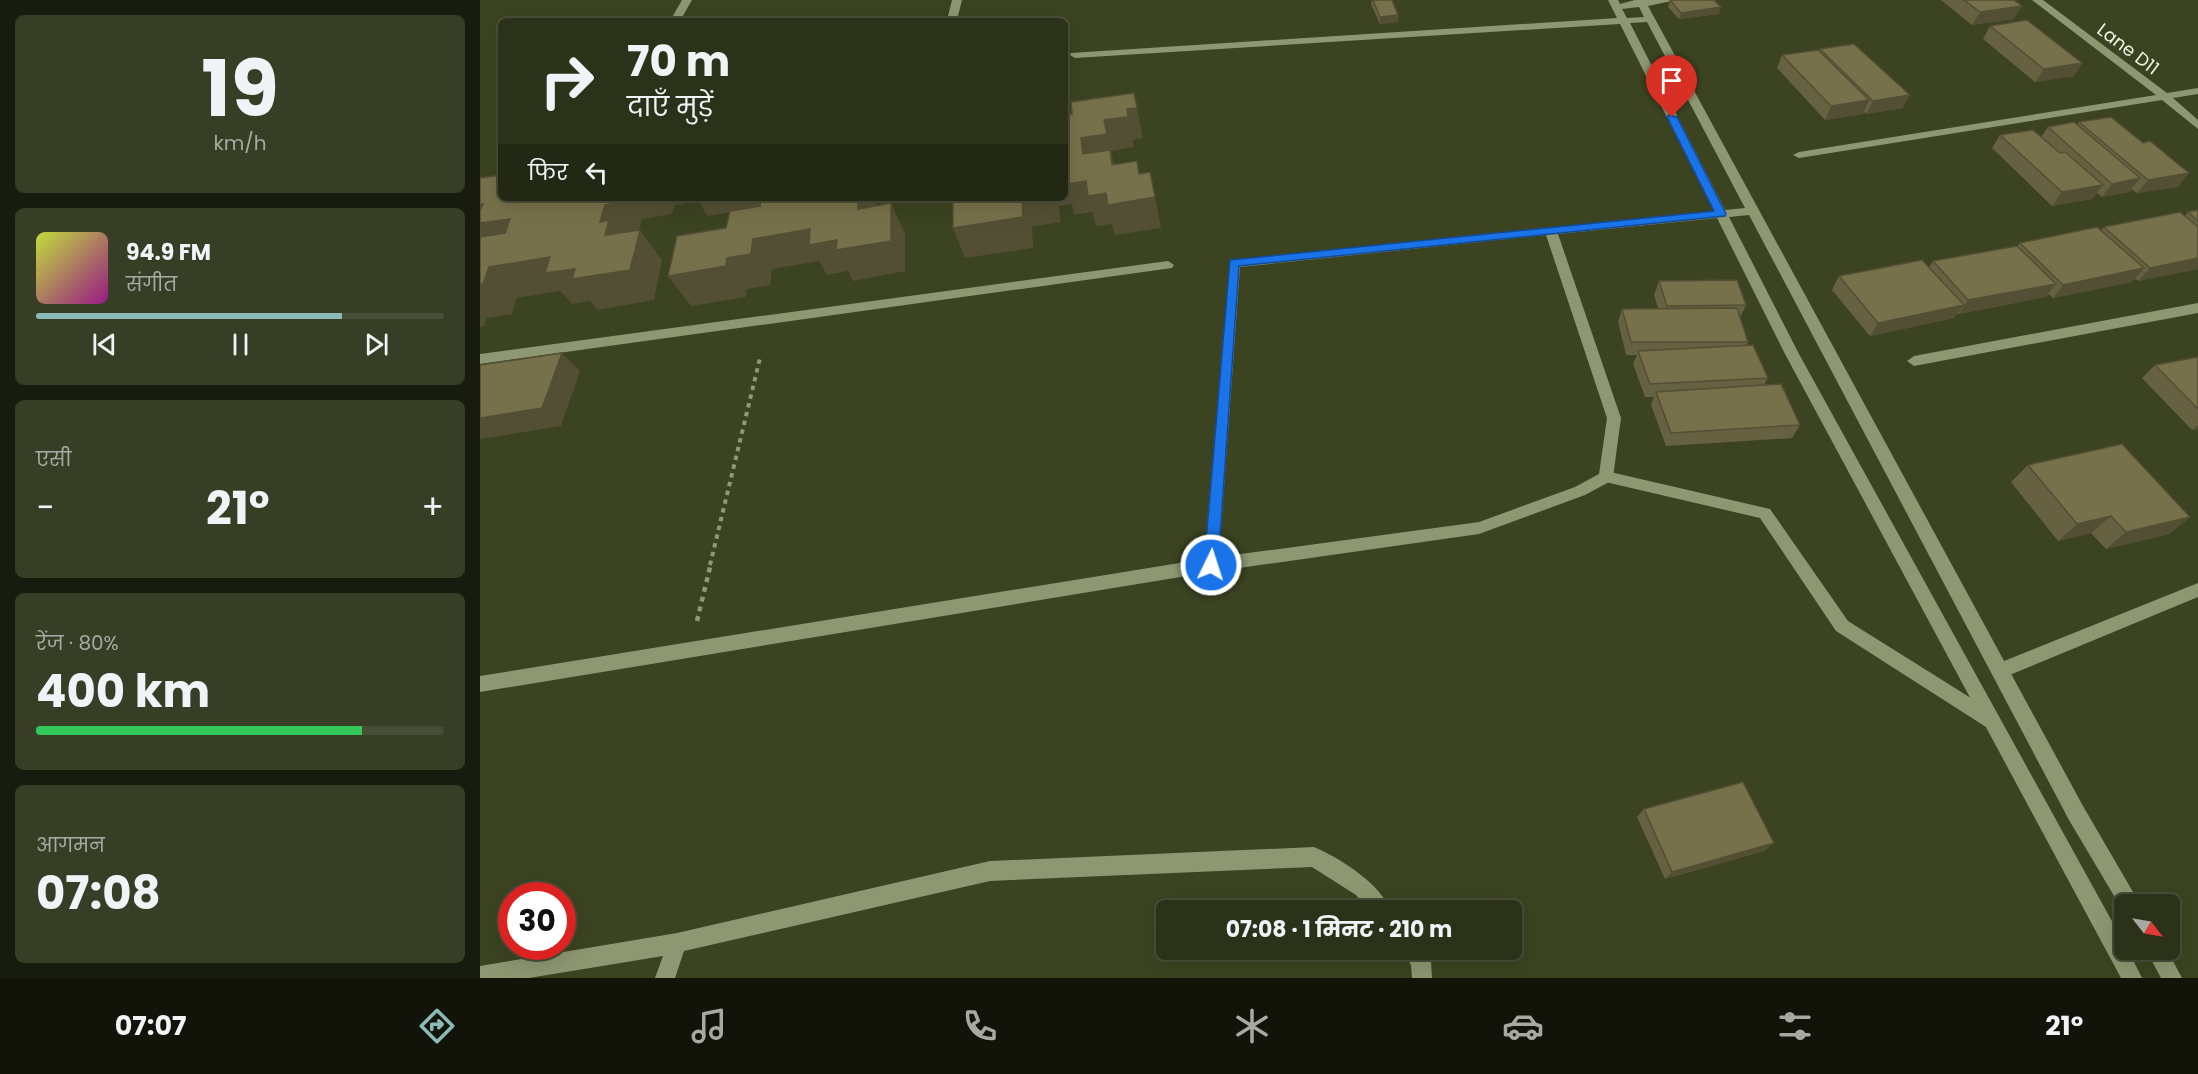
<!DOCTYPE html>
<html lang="hi">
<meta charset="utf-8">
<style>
:root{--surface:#2c3219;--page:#383e26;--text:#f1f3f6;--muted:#a6aaa2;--line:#484d38;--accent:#8bbbb9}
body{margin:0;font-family:Poppins,"Noto Sans Devanagari",sans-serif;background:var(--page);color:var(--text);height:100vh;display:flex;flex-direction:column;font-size:22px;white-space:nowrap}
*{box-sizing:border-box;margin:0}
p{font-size:20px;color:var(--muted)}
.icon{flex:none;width:33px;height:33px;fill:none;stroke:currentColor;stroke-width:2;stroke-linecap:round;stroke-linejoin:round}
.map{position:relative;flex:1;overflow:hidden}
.details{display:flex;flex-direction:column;gap:15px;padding:15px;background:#181c0e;width:480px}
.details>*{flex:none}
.banner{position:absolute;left:18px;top:18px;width:570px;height:183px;border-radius:9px;box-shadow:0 6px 24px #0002,0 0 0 2px var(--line);background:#2c3219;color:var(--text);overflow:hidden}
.needle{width:39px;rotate:121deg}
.buttons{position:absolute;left:1634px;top:894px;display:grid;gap:12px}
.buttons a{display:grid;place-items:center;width:66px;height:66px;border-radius:9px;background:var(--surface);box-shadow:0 6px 24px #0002,0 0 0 2px var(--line);font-size:30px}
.speed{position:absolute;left:18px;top:882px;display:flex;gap:12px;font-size:30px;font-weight:700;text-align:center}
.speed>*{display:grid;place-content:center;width:78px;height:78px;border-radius:50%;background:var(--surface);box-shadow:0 6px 24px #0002,0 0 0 2px var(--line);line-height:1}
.speed .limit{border:9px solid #d22;background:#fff;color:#111}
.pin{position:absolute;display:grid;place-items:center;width:51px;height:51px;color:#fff;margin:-62px -26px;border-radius:50% 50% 50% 0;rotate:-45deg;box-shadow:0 0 6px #0007}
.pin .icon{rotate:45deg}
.me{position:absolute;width:66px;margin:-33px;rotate:4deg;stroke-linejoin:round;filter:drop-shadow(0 0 4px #0008)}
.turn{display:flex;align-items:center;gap:21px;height:126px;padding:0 30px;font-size:27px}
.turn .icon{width:78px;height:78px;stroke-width:2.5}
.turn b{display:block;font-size:42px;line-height:51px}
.then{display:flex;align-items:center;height:57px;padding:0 30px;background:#0003;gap:12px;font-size:22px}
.big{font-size:45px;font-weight:700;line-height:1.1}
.details .card{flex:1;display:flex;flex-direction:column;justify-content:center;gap:9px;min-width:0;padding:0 21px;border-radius:9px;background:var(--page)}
.details .dial{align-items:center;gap:0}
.dial b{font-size:78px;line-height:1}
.song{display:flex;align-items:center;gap:18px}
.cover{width:72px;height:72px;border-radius:9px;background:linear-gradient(135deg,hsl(70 70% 55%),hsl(310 70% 35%))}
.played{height:6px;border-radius:3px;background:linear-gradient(90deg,var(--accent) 75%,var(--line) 75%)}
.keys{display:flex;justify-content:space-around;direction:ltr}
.heat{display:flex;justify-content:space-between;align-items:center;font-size:33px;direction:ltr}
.charge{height:9px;border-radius:4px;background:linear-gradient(90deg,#34c759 80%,var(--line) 0)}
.trip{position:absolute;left:676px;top:900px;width:366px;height:60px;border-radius:9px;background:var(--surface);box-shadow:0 6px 24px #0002,0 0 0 2px var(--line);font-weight:700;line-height:60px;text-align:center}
.dock{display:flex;height:96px;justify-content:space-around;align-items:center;background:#12140a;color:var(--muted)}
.dock .icon{width:42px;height:42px}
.dock .active{color:var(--accent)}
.dock b{font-size:27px;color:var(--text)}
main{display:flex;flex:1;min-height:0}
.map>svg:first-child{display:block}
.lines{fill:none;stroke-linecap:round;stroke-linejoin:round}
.path-far1{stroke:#90977c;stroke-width:4;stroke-dasharray:4.5 4.5;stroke-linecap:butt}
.path{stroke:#90977c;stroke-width:4.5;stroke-dasharray:5 5;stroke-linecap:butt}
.service{fill:#8d9771;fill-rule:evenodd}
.minor{fill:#8d9771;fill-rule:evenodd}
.wall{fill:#666140}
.shaded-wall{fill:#534f34}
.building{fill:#77714b;stroke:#534f34;stroke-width:1.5}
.route{fill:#1a73e8;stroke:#114b97;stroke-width:1.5}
.labels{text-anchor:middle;stroke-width:4.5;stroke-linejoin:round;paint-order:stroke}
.far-street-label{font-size:18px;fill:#edf3df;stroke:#3b4321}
</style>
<main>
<section class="details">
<div class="card dial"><b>19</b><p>km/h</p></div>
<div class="card">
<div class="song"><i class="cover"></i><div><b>94.9 FM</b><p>संगीत</p></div></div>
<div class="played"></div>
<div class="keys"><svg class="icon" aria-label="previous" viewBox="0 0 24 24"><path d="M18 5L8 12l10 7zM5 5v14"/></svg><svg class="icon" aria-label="pause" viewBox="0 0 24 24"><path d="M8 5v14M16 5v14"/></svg><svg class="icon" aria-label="next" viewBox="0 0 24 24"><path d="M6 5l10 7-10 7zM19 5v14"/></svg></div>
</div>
<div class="card"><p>एसी</p>
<div class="heat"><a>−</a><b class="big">21°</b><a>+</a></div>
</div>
<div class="card"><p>रेंज · 80%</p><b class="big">400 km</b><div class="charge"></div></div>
<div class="card"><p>आगमन</p><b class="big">07:08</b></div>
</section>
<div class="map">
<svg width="1718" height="978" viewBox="0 0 1718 978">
<rect width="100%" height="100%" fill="#3b4321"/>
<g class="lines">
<path class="path-far1" d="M230,565L280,358"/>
<path class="path" d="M217,621L231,563"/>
<path class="service" d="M1126,471L1290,509L1368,621L1518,715L1521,721L1518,727L1512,729L1506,727L1356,631L1280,518L1121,481L1119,477L1121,473Z
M1718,583V597L1520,679L1514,677L1511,671L1514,665Z"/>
<path class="minor" d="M202,0H212L200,21H190Z
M472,0H482L478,16L473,19L468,16Z
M1128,0H1138L1140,4L1155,0H1196L1168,6L1603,806L1660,904H1644L1643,911L1589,820L1269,215L1249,217L1319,354L1644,943V950H1648L1662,978H1641L1305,354L1237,218L1078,234L1141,418L1133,477L1131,481L1105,495L999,534L731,572L0,692V676L724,559L750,260L1234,211L1140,24L595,58L590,55L591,53L1137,18ZM1159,7L1164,17L1147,18L1142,9ZM1167,22L1265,208L1245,210L1150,23ZM1066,235L1127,418L1119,474L1095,487L999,522L739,557L760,267Z
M1552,0H1563L1687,93L1718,88V94L1693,98L1718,120V129L1682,100L1319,158L1313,155L1319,152L1676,95Z
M688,261L694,265L692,268L0,364V354Z
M1718,303V313L1434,366L1427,361L1434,356Z
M834,847C860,858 901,884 910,910H888L876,895L832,867L510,881L204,951L195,978H175L183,956L49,978H0V966L197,933L510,861Z
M922,950H945L951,961L952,978H932L931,965Z
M1666,950H1687L1702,978H1681Z"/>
</g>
<path class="wall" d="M892,0H912L918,22L900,24L891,4Z
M1190,0L1239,14L1199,19L1188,7Z
M1461,0H1534V19L1492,25Z
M1510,26L1602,63L1594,76L1555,82L1503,39Z
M1340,49L1423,108L1386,114L1384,112L1383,114L1345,120L1297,68L1302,55L1339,50Z
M1599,122L1698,187L1657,193L1651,189L1649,192L1622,197L1617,193L1612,199L1572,206L1512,148L1520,135L1561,137L1568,127L1597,124Z
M1718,210V269L1658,281L1654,278L1652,282L1573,298L1568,294L1565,297L1479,314L1478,313L1474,318L1390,336L1352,290L1359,276L1449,267L1453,261L1537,246L1540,243L1621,230L1624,227L1705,216L1708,212Z
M1179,281L1266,305L1260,318L1268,342L1266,345L1288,378L1284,385L1320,425L1312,438L1186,446L1171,405L1174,397H1165L1153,364L1157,355H1146L1138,322L1142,309L1178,308L1174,295Z
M1718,357V429L1712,430L1662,378L1675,365Z
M1548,465L1710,517L1689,534L1626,549L1611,533L1578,541L1531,482Z
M1164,809L1284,851L1185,879L1157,817Z"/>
<path class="shaded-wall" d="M1542,6L1534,19L1492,25L1500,12Z
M1241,7L1239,14L1199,19L1201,13Z
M918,15V22L900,24V17Z
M1602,63L1594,76L1555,82L1564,69Z
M1430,95L1423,108L1386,114L1393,101Z
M1389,100L1383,114L1345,120L1351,106Z
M657,108L663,138L653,140L654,147L631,151L634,165L603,154L601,138L624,120L647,109Z
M585,173L606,181L626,193L664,199L675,197L681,228L635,235L632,224L616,226L612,212L594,215L592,204L579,206L581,222L552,227L553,248L485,258L473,228L542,198H585Z
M1709,173L1698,187L1657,193L1668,180Z
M1660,178L1649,192L1622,197L1632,184Z
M1623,185L1612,199L1572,206L1582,192Z
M137,198H204L203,204L195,205L192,214L162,219L158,234L125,235L120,222L125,205Z
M216,198H285L300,223L257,211L228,216Z
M372,198H396L393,239Z
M411,203L425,234V271L373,281L368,271L347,275L339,261L292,269L290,285L267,289L266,297L211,306L188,276L247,258L273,239Z
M0,204H3L30,219L57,249L0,239Z
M160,230L182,260L174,300L118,310L110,301L92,304L80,291L37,298L32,314L7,318L4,326L0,327V284L9,267L70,257Z
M1718,258V269L1658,281L1670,268Z
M1664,268L1652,282L1573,298L1583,285Z
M1576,284L1565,297L1479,314L1488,300Z
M1484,305L1474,318L1390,336L1398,323Z
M82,353L100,371L81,426L0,439V418Z
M1718,425V429L1712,430Z
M1631,516L1611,533L1578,541L1597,524Z
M1710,517L1689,534L1626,549L1646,532Z
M1294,843L1284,851L1185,879L1192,872Z"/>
<path class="building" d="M893,0H912L918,15L900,17Z
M1190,0H1234L1241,7L1201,13Z
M1484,0H1534L1542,6L1500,12Z
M1547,20L1602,63L1564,69L1510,26Z
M1374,44L1430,95L1393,101L1340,49Z
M1338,50L1389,100L1351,106L1302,55Z
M654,93L657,108L647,109L648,117L624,120L627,134L601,138L603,154L630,150L632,165L657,161L659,174L670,172L675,197L628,205L626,193L608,196L606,181L586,184L585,174V115L592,114L591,102Z
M1631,117L1663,143L1670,141L1709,173L1668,180L1599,122Z
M1594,122L1660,178L1632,184L1568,127Z
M1553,130L1580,153L1585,152L1623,185L1582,192L1520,135Z
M21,175V198H137L136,203L125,205L120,222L129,220L125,235L160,230L150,270L92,279L95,269L65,273L70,257L9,267L3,284H0V237L25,233L30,219L0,223V211L3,204H0V178Z
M281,198H378V209L411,203V241L356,250L357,240L329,245L330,229L273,239L271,254L247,258L246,266L188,276L197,236L246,228L250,211L280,206Z
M473,198H542L543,217L473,228Z
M1718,210V221L1708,212Z
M1700,212L1718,227V258L1670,268L1624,227Z
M1617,227L1664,268L1583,285L1540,243Z
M1537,246L1576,284L1488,300L1453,261Z
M1442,260L1484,305L1398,323L1359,276Z
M1257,280L1266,305L1187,306L1179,281Z
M1257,308L1268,342H1151L1142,309Z
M1273,345L1288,378L1170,384L1158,351Z
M82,353L62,408L0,418V365Z
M1718,357V409L1675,365Z
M1301,384L1320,425L1191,433L1176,392Z
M1642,444L1710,517L1646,532L1631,516L1597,524L1548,465Z
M1263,782L1294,843L1192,872L1164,809Z"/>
<path class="route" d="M1189,115L1197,117L1246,214L1245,216L759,266L738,565L736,569H726L724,565L750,260L1234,211L1187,117Z"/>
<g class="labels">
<g class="far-street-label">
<text transform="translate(1648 49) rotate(37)" y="6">Lane D11</text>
</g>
</g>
</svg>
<div class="buttons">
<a><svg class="needle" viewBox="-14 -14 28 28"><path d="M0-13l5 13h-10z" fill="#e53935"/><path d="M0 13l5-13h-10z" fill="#a6aaa2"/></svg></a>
</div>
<div class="speed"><div class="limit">30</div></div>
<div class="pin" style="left:1192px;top:117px;background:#d93025"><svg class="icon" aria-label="arrive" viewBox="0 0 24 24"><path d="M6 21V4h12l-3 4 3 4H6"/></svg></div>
<svg class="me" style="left:731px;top:565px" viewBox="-20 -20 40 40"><circle r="17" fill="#1a73e8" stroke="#fff" stroke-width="3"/><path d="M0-11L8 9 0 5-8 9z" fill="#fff"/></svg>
<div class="trip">07:08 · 1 मिनट · 210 m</div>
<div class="banner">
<div class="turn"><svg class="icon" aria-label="right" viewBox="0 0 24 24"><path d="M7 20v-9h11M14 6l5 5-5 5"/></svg><div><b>70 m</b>दाएँ मुड़ें</div></div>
<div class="then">फिर<svg class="icon" aria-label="left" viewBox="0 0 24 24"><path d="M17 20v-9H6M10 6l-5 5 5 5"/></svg></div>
</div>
</div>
</main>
<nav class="dock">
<b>07:07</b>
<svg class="icon active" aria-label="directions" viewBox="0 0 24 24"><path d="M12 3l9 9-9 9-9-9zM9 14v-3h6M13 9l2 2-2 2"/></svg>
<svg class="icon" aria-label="music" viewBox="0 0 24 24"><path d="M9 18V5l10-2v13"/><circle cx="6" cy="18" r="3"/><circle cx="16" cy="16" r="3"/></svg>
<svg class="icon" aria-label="phone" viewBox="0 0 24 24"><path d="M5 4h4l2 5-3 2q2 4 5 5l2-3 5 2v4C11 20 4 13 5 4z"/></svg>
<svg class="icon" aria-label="climate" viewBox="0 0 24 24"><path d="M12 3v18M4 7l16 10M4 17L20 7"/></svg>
<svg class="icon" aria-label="car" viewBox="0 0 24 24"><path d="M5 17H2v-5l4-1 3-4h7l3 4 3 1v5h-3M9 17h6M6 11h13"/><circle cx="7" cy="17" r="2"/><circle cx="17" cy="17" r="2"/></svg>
<svg class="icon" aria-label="filters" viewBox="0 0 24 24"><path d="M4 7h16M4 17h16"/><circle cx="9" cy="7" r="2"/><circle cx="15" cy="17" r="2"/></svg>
<b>21°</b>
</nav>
